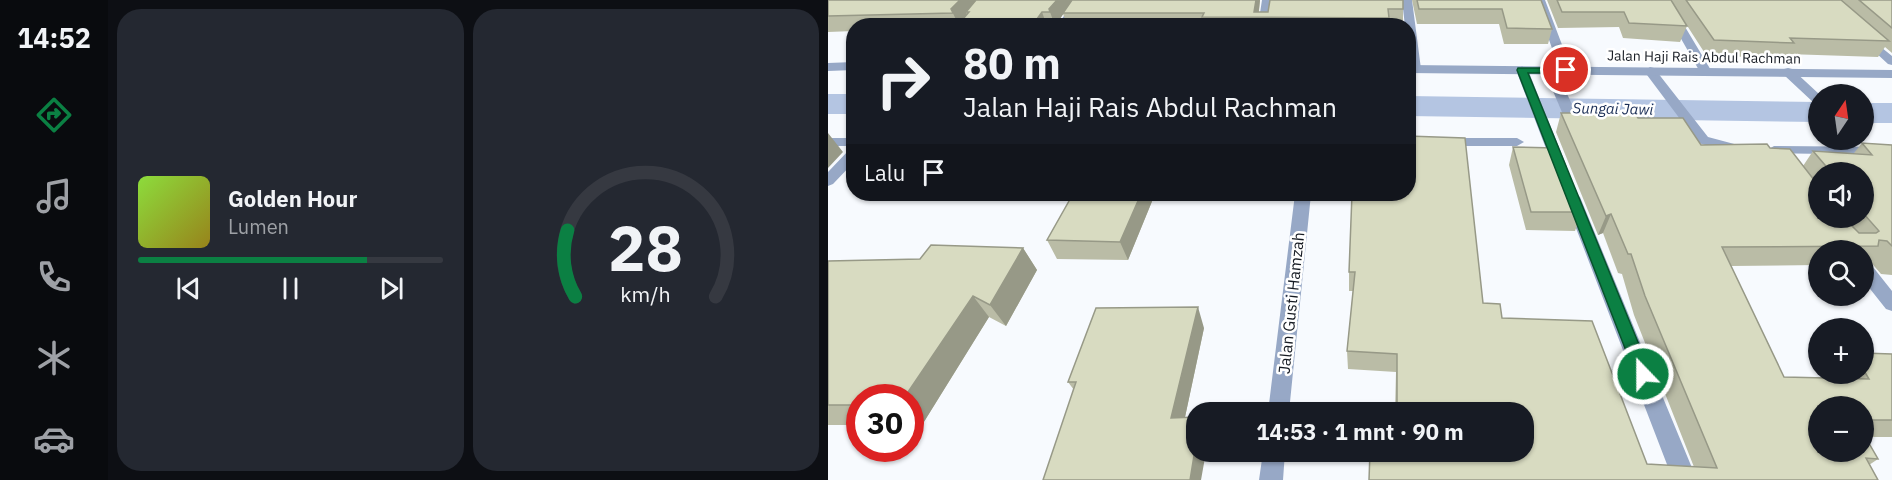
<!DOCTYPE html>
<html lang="id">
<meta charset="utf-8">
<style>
:root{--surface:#171b24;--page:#242831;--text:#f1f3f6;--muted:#9ea1a6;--line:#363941;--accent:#0b8043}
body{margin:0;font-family:"IBM Plex Sans",sans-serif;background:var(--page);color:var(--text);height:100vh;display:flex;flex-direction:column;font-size:22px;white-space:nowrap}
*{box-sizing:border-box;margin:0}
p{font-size:20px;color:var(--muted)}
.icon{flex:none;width:33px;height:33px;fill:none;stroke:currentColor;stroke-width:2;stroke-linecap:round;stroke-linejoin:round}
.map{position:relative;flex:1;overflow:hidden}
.details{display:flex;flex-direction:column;gap:9px;padding:9px;background:#0d0f14;width:720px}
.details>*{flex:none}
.guide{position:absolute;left:18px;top:18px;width:570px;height:183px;border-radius:24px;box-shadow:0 2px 4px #0004;background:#171b24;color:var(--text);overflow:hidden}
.needle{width:39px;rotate:13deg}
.controls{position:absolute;left:980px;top:84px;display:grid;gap:12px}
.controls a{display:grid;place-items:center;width:66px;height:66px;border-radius:50%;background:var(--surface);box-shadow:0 2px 4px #0004;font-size:30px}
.speed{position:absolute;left:18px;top:384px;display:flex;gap:12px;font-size:30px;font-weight:700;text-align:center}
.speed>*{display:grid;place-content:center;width:78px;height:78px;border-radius:50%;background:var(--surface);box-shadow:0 2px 4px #0004;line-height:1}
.speed .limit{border:9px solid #d22;background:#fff;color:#111}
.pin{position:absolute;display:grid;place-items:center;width:51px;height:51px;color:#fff;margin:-26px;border:3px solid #fff;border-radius:50%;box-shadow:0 2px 6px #0007}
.me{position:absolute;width:66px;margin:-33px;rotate:338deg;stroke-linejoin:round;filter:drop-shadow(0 0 4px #0008)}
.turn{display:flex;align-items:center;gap:21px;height:126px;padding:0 18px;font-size:27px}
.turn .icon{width:78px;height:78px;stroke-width:2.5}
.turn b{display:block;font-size:42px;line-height:51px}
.then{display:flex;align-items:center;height:57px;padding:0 18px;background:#0003;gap:12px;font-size:22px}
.details .card{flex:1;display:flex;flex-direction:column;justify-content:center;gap:9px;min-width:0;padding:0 21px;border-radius:24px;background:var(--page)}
.details .dial{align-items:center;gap:0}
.dial svg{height:156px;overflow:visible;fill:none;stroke:var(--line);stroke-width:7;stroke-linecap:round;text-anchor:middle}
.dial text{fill:var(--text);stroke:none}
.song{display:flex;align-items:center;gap:18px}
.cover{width:72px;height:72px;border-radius:9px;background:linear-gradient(135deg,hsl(90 70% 55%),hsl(50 70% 35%))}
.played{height:6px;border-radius:3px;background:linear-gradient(90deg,var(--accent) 75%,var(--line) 75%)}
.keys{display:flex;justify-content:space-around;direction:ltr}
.details .tiles{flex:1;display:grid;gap:9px;grid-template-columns:repeat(2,1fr)}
.trip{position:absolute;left:358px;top:402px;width:348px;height:60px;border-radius:24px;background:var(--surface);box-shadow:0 2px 4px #0004;font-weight:800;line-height:60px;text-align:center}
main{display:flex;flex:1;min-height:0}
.tab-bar{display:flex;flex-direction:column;width:108px;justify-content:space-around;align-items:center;background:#090b0e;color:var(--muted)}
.tab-bar .icon{width:42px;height:42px}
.tab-bar .current{color:var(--accent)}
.tab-bar b{font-size:27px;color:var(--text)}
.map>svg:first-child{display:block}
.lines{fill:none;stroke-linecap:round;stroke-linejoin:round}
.canal{fill:#b4c5e2;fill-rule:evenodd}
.service{fill:#97a8c6;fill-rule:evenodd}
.minor{fill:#97a8c6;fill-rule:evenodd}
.tertiary{fill:#97a8c6;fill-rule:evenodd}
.wall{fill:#babca6;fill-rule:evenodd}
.shaded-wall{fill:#979987}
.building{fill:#d8dbc1;stroke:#979987;stroke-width:1.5}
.route{fill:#0b8043;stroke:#07532c;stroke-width:1.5}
.labels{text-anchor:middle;stroke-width:5;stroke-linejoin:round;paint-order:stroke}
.far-street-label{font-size:14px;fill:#161b23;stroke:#fff}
.far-water-label{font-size:15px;font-style:italic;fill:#192d55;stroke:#fff}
.street-label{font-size:16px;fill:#161b23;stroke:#fff}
</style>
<main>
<nav class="tab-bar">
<b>14:52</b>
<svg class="icon current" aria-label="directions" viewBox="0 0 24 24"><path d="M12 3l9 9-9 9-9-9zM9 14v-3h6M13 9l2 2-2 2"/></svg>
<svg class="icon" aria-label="music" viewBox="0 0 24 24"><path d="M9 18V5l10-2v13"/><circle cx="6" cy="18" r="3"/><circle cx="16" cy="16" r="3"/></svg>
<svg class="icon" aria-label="phone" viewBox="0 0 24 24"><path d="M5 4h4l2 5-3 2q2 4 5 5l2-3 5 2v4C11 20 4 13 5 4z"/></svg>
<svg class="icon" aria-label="climate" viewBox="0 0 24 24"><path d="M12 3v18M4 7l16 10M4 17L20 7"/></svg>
<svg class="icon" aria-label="car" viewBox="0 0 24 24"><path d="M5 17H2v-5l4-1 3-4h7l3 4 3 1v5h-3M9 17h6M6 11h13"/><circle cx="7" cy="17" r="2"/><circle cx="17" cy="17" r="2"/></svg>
</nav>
<section class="details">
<div class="tiles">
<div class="card">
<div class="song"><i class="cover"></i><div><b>Golden Hour</b><p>Lumen</p></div></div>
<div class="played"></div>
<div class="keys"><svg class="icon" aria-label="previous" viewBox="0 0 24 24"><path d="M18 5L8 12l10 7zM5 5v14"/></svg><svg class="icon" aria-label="pause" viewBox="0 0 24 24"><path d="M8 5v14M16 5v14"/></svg><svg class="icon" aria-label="next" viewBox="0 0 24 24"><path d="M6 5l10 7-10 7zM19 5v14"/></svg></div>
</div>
<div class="card dial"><svg viewBox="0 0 100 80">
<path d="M14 69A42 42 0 1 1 86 69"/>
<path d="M14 69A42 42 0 0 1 10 35" stroke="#0b8043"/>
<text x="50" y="56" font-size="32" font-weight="700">28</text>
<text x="50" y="72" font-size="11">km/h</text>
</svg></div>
</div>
</section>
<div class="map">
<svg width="1064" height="480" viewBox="0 0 1064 480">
<rect width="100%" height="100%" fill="#f7fafe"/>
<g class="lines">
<path class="canal" d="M0,94H26V114H0Z
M580,96L990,102V122L580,116Z
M1035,103H1064V123H1035Z"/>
<path class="service" d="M722,66L728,70L753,124L751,127H741L739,124L716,70Z"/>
<path class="minor" d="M247,0H257L240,26H229Z
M434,0H444L440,26H430Z
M574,0H584L593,69L587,73L581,69L580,26H577Z
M707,0H717L744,71L742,74H734L732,71Z
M831,0H841L884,72L882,75H874L872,72Z
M1038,35L1064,56V65L1060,64L1034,40L1033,38Z
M694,66L700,70L739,167L737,170L732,172L725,167L688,70Z
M822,67L826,68L880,137L910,145L912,148L910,151L905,152L870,143L816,71Z
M960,68L964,69L991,94L990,104L986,103L956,75V69Z
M0,138H26V146H0Z
M580,138H689L696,142L689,146H580Z
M946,146L1064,147V155L941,153L939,150Z
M26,149V162L5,184L0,186V172L21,150Z
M744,192L752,197L869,480H845L736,197Z
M467,194H483L461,412H440Z
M1035,261L1041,262L1064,291V311L1058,309L1035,280Z
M435,452H457L455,480H431Z"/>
<path class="tertiary" d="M26,62V70L0,71V63Z
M580,65L1064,70V78L580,73Z"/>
</g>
<path class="wall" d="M0,0H432L431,12L575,9V24H560V26H240L235,14L227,26H26V31L0,32Z
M584,0H713L724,29L720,44H676L671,24H589Z
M719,0H1064V53L1057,47L1050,57L959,54L957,59L878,55L849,10L859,26L852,42L795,38L791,27L730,28Z
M733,113L810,118L873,145L942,148L975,166L985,151L1026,153L1034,143L1064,145V275L1053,274L1041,260H1038L1035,262V250H990V265L903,266L956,377L1009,378L1006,374H1035V353L1064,354V437H1037L1050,459L1041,465L541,480L696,452V412H567L568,372L520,369L519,351L525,291H521V272L524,194L655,303L674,318L819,464L866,467L806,315L794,274L790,273L775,233L770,235L728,132ZM990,172H1035V218H990ZM990,406H1035V452Z
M685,147L754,212L747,231L698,230L681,165Z
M245,194H327L300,260L229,259L219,240Z
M195,248L209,270L178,326L161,317L94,425H82V398H32V425H0V261L92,259Z
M376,328L357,417L246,390L240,382Z"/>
<path class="shaded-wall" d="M132,0H152L138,12L139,15L131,26L123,9Z
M229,0H245L227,26L221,9Z
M428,0H432L430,18L426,12Z
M214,12L219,26H204Z
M0,133L15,152L0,168Z
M313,194H327L300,260L292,242Z
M783,214L775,233L770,235L778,216Z
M195,248L209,270L178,326L162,305Z
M145,296L161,317L94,425L82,415V398H76Z
M370,307L376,328L353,436L343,418Z
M369,437V452H378L373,480H362Z"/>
<path class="building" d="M0,0H132L123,9L125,13L0,16Z
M148,0H229L221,9L222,12H214L204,26H129L141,12H138Z
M244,0H428L426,12H440L442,0H575V9H560L561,18L374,17L376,13H235Z
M589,0H713L724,29L679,28L674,9H591Z
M729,0H843L859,26L801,23L796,12H734Z
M858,0H1013L1061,41L962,38L966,43L886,40Z
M1031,0H1064V28Z
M733,113H807L810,118H855L873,145L939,144L942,148L962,149L990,185V218H1016L1031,233H1048L1051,231L1035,213V172H1003L985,151L1044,155L1034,143L1064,145V246L1059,241L1051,240L1050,246L894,247L956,377L1041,379L1035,369V353L1064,354V420H1035V406H990V452H1035V433L1050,459L1038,458L1050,480H541L542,452H696V412H569V354L519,351L527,272H521L524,194H580V136L637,138L655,303L672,304L674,318L764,321L819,464L889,468L817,296L803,254H800L783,214L778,216Z
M685,147L728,148L754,212H703Z
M245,194H313L292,242L219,240Z
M103,245L195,248L162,305L145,296L76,398H32V405H0V261L92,259Z
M370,307L343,418L369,417V437L362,480H215L248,382H240L268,308Z"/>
<path class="route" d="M690,68H738L743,70L738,73H700L823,374L821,379L815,381L809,379L807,374L689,70Z"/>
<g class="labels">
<g class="far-street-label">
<text transform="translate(876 57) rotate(1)" y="5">Jalan Haji Rais Abdul Rachman</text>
</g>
<g class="far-water-label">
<text transform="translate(785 109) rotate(1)" y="5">Sungai Jawi</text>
</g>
<g class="street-label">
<text transform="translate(463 303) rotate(-84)" y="6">Jalan Gusti Hamzah</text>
</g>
</g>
</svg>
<div class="controls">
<a><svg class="needle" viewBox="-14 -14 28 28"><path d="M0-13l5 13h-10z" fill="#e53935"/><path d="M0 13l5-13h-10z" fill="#9ea1a6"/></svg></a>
<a><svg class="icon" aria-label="sound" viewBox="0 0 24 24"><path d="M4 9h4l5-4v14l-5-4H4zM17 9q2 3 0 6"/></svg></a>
<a><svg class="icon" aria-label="search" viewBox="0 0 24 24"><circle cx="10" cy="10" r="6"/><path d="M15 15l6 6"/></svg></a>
<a>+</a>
<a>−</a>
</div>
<div class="speed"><div class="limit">30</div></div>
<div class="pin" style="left:738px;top:70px;background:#d93025"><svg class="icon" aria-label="arrive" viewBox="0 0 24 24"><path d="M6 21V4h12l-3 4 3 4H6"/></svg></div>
<svg class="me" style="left:815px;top:374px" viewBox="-20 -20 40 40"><circle r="17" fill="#0b8043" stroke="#fff" stroke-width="3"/><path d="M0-11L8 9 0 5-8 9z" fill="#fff"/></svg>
<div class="trip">14:53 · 1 mnt · 90 m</div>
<div class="guide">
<div class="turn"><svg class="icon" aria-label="right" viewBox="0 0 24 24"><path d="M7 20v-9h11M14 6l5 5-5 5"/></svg><div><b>80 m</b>Jalan Haji Rais Abdul Rachman</div></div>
<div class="then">Lalu<svg class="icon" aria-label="arrive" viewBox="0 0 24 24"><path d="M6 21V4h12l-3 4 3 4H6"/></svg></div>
</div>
</div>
</main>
